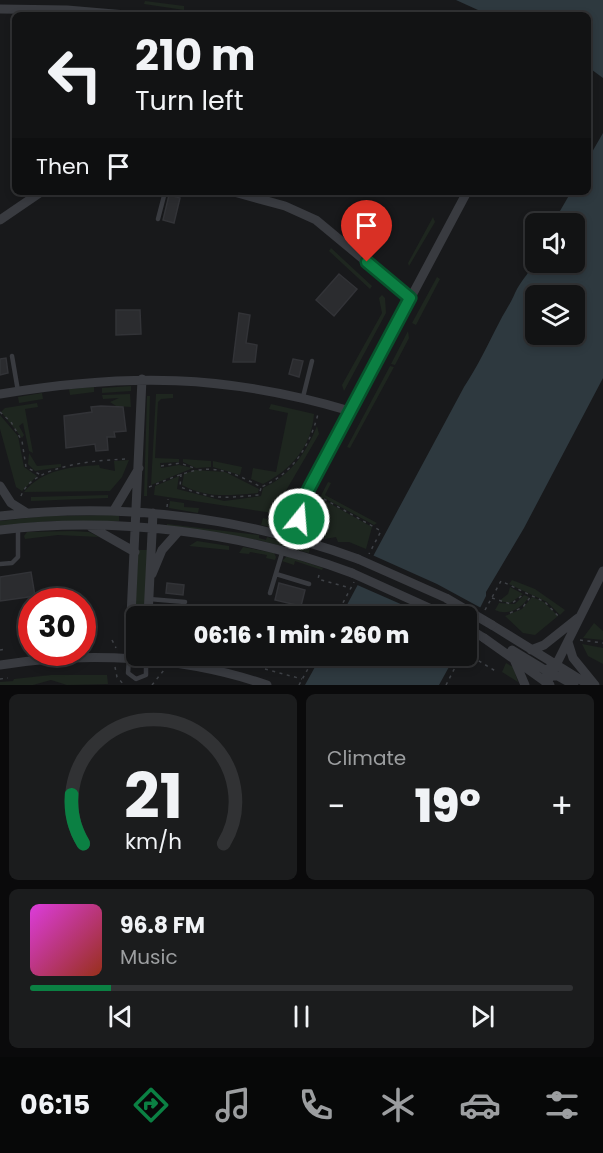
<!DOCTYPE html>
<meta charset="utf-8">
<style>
:root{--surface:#121314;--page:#1b1c1d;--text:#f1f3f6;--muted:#9c9ea0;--line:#313234;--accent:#0b8043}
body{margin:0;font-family:Poppins,sans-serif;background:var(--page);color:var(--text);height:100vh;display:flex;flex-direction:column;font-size:22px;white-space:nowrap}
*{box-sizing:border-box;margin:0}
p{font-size:20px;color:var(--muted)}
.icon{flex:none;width:33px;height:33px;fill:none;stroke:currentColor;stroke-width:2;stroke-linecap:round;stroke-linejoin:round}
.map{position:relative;height:685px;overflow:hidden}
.details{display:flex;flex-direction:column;gap:9px;padding:9px;background:#0a0a0b;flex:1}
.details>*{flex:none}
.top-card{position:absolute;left:12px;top:12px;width:579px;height:183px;border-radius:9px;box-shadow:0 3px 9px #0003,0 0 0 2px var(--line);background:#121314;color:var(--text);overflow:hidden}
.controls{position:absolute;left:525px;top:213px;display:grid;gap:12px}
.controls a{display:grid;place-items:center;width:60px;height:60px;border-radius:9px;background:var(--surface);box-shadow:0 3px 9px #0003,0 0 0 2px var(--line);font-size:30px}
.speed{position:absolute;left:18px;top:588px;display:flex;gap:12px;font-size:30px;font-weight:700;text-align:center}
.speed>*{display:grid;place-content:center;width:78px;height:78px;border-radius:50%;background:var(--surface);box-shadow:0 3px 9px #0003,0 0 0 2px var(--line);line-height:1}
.speed .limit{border:9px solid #d22;background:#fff;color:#111}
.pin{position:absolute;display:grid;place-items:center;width:51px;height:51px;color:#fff;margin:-62px -26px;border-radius:50% 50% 50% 0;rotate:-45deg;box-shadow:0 0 6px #0007}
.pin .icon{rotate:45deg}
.me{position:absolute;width:66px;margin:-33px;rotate:17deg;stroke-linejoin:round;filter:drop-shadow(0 0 4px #0008)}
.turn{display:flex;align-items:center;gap:21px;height:126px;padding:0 24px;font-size:27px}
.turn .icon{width:78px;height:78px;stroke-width:2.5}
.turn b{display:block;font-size:42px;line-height:51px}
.then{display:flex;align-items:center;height:57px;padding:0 24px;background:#0003;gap:12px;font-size:22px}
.big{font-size:45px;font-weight:800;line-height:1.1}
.details .card{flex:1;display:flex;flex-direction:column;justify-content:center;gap:9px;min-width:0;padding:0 21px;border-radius:9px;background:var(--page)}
.details .dial{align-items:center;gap:0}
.dial svg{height:156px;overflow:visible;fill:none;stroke:var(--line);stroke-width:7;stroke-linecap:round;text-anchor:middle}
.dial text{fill:var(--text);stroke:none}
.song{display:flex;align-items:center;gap:18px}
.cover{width:72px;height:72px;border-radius:9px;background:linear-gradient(135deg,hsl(300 70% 55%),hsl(10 70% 35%))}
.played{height:6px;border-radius:3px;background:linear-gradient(90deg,var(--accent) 15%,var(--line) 15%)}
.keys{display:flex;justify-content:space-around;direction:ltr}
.heat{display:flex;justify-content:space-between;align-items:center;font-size:33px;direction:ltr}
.details .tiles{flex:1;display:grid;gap:9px;grid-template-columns:1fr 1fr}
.card:last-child{grid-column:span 2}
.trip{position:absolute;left:126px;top:606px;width:351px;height:60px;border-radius:9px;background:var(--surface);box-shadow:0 3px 9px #0003,0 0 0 2px var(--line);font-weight:800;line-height:60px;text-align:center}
.tab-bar{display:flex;height:96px;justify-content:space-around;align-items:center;background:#070808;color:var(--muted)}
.tab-bar .icon{width:42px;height:42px}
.tab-bar .active{color:var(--accent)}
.tab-bar b{font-size:27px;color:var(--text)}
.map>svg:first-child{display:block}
.green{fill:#1e261f}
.water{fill:#2e393f;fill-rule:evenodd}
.pier{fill:#18191b}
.building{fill:#2b2c2f;stroke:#323337;stroke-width:1.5}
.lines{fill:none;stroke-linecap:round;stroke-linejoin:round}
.path{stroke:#3f4247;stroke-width:1.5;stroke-dasharray:3 4.5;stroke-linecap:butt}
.service{stroke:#393b40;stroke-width:4.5}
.minor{stroke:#393b40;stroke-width:9}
.minor-bridge{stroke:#393b40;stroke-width:9}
.route-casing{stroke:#07532c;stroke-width:15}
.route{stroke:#0b8043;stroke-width:10}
</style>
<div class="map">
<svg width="603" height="685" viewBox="0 0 603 685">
<rect width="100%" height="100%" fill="#18191b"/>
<path class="green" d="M145,1L184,6V10L144,4Z
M433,217L435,222L409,266L408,263Z
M331,248L372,286L370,289L329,251Z
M437,277L440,279L416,325L412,323Z
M382,295L385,298L386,313L344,391L342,385L382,313L379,298Z
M408,331L409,338L395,365L391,364Z
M390,366L394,367L350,448L347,447Z
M131,386V391L102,393V388Z
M94,387V392L70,395L69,389Z
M42,393L43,399L19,403L18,397Z
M130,394L131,407L116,406L110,402L119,398L103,399L102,395Z
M156,394H173V398L161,399L158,402L155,458L179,459V462L160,463L161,468L179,465L193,468L151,485Z
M147,396H150L147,496H144Z
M37,403L38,407L25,409L33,453L29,451L23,423L19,426L24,435L22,438L1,412L5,408Z
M271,404L314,414C312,446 291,470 263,484L251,479L253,468L276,472L288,413L269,409Z
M0,415L18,436L24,467L37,476L22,491L16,487L0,429Z
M317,426L319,434L273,513L154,495L155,486L179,476L177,489L224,501L261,496L263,488C290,476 306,453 317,426Z
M29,453L37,466L61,464V467L35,471L28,464Z
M183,459L211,461V467L196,468L183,462Z
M129,460L122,477L110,491L24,492C43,469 71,467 99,465L100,468L115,471L114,461Z
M213,461L242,467L240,475L213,467Z
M195,470L225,472L259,489L258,493C229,495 209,499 182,485L184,474Z
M328,482L331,483L325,495L377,523L374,525L324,498L322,499L372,527L366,549L349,542H338L336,537L325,539L313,511Z
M294,493L299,495L295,520L287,519L286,516Z
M108,495V498L31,501V497Z
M170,501L184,503V507L199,508L198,513L169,508Z
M119,515V521H52L0,526V521L45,516Z
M263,518L282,523V527L298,530L299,534L261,525Z
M167,524L259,535V538L266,540L267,537L310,548L309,553L258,540L167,527Z
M72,531L89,532L99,537L58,535L25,539L24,536L27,532Z
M197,541L229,546V550L189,546Z
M243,547L274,553L276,557L275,560L266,558L267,555L250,552L249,554L239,553Z
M138,550H148L145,616H136V638H134Z
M287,556L323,568L322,570L295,561L294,565L282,561Z
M512,580L535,589L565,610L560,615L547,602L509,584Z
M510,587L523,594L510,603L499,601L508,594Z
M524,595L529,597C521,609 508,616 495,610L499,603L515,604Z
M532,597L544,602L558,616L535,635L523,633L505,616L522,609Z
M594,623L603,631V640L583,638Z
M582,644L603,648V664L588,656Z
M506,663L513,667L518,682L502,672Z
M51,675H107L108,684L67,685L51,680L33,685H0V682L13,681L14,679Z"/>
<path class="water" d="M456,0H603V78L588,67V15H489Z
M603,133V378L524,528L486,592V596L467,634L466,616H341L464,387C478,366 488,344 500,321C505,311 511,303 515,293C521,279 533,271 535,256L536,262H574V224L553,223L571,192H588V159ZM536,296H574V334H536Z
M321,656H455L439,685H305Z"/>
<path class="pier" d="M370,554L437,584L483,609L469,635L466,637V616H428L355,584Z"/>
<path class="building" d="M169,195L180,198L174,223L163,220Z
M339,274L357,289L334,316L316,300Z
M116,310H140L141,334L116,335Z
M239,313L250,315L246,343L257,345L255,362H233Z
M6,358L8,373L0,375V359Z
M293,359L303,361L299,377L289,374Z
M101,406L123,407L126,431L114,432L115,437H107L108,450L96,451L95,444L66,448L64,416L92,412L91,407Z
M31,572L35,596L0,601V577Z
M167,583L184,585L183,595L166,593Z
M279,583L305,590L301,606L275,600Z"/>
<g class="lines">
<path class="path" d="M188,15V13
M0,412L11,422L22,441L26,467L41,475
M161,466L180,463L194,468
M181,474L180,487C218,500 220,498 259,495L261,488
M149,487C198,467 212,460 261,487C293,474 310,445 318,414
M21,496C32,464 99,460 128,459
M324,499L381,531L369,554
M167,507L168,499
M308,520L314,516
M319,575L318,579L350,588
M492,598L511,604L524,594
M485,610L501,581L545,602L560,618
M510,613L523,607L531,596
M336,616L354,582
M112,640L116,648
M580,640L603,643
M466,646L469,641
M0,650L5,649
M466,653L497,672
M115,667L117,677L124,685
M265,669L302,679
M0,679L8,678
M152,685L164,670
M299,685L315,656
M446,685L461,656"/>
<path class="service" d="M158,219L165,192
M12,356L18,391
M303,397L312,361
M0,564L12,563L18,557V528
M276,574L309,584
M270,593L283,550
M149,599L185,602
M129,659L128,673L136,679L146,675V661"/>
<path class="minor" d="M0,9L67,10L126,15
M234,192L285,206L316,220L410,298
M0,220L41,192
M0,394C127,373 226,374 350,411
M0,486L11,503L27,513
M114,510L139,468
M0,516C122,502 243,517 358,559
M91,527L135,552
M0,530C114,516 244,532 352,573
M312,543L300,524L301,504L467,192
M152,574L162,550L178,532
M148,616L153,513
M492,625L589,685
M484,638L550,685
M568,642L573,658L595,685
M512,650L545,670L556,665
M531,650L544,645L578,618
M513,657L525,685
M129,659L142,379
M0,665C87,651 183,656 267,685
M546,676H558L574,685
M546,685L603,571"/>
<path class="minor-bridge" d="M358,559L446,598L492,625
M352,573L447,616
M466,627L484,638"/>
</g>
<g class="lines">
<g class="route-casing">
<path id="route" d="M299,519L305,496L410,298L367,262"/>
</g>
<use href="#route" class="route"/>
</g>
</svg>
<div class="controls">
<a><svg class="icon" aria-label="sound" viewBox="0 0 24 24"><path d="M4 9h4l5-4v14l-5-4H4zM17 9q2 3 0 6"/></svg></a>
<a><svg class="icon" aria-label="layers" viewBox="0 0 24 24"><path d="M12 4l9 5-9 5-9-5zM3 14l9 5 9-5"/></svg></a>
</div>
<div class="speed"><div class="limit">30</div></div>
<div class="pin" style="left:367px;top:262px;background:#d93025"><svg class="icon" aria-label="arrive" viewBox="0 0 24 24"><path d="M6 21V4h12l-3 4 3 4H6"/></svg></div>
<svg class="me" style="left:299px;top:519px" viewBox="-20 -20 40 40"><circle r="17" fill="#0b8043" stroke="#fff" stroke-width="3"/><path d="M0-11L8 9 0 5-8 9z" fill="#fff"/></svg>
<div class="trip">06:16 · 1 min · 260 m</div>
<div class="top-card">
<div class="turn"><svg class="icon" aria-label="left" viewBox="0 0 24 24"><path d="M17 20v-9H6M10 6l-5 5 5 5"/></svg><div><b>210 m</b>Turn left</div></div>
<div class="then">Then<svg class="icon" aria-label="arrive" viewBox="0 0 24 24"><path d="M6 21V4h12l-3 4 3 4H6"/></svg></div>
</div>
</div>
<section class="details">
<div class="tiles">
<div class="card dial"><svg viewBox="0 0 100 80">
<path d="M14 69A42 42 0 1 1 86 69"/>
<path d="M14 69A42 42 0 0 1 8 44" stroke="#0b8043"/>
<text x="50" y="56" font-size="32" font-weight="700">21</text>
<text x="50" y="72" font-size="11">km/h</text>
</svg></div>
<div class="card"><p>Climate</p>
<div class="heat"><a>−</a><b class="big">19°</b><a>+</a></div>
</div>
<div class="card">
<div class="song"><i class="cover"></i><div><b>96.8 FM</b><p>Music</p></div></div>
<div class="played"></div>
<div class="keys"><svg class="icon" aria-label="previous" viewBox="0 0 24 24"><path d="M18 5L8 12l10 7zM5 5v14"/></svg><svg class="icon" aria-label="pause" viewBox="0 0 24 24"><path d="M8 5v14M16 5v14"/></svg><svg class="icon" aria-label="next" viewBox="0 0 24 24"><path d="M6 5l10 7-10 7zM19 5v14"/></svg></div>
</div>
</div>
</section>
<nav class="tab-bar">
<b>06:15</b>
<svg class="icon active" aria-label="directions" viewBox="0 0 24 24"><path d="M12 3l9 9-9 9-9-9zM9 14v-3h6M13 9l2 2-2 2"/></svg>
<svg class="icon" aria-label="music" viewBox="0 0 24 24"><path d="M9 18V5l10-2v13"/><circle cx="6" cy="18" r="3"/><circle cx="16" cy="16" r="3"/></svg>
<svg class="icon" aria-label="phone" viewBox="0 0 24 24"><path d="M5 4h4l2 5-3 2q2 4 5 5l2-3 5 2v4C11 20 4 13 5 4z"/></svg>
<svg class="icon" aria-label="climate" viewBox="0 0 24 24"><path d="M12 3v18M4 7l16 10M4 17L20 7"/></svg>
<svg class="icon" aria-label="car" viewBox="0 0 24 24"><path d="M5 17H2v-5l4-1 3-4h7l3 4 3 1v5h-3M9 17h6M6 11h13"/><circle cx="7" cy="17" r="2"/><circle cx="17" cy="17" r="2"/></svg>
<svg class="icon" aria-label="filters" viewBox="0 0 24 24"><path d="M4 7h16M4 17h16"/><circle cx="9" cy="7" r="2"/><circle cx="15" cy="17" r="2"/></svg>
</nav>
